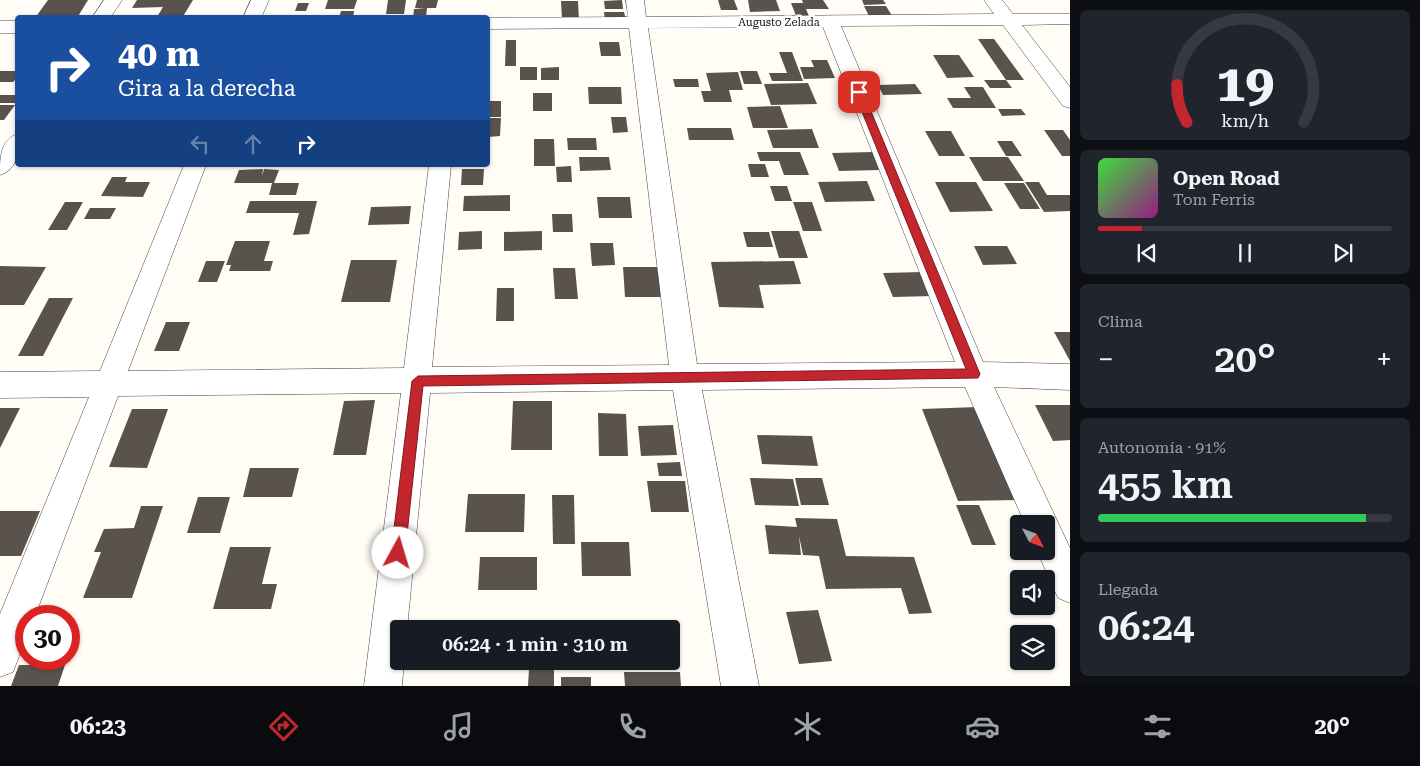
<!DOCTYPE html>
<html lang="es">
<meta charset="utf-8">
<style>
:root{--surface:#171b24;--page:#20242c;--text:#f1f3f6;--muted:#9ea1a6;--line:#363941;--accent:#c4262e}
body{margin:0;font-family:"Roboto Serif",serif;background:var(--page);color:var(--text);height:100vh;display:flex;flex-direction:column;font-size:19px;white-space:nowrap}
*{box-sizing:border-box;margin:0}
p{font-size:16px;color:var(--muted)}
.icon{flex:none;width:28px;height:28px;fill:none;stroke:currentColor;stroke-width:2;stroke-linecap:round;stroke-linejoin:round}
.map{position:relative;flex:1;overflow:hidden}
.side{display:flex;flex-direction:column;gap:10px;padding:10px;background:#0d0f14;width:350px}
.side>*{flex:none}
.banner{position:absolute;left:15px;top:15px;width:475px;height:152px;border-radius:5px;box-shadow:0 1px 4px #0004;background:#1a4fa0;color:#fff;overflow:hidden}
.needle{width:32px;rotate:131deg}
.fabs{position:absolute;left:1010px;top:515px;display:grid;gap:10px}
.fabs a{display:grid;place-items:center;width:45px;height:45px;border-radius:5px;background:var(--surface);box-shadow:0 1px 4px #0004;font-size:25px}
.speed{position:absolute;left:15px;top:605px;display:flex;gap:10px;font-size:25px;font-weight:700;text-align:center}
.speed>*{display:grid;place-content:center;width:65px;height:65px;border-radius:50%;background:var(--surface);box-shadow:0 1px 4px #0004;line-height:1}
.speed .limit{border:8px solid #d22;background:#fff;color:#111}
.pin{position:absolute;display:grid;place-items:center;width:42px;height:42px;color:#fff;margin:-21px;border-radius:10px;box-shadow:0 2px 8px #0006}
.me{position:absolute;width:55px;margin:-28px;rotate:6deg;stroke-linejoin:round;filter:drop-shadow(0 0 4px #0008)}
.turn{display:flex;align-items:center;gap:18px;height:105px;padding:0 20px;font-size:22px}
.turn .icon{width:65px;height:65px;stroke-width:2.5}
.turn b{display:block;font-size:35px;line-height:42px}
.lanes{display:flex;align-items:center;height:48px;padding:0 20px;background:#0003;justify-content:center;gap:25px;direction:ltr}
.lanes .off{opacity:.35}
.big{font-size:38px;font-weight:600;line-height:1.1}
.side .tile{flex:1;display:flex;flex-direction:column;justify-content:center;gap:8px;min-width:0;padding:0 18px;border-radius:8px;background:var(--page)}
.side .dial{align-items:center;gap:0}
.dial svg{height:130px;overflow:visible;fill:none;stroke:var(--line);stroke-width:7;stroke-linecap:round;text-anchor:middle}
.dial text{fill:var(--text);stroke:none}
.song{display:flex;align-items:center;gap:15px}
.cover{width:60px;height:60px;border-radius:8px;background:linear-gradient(135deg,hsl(120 70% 55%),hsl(310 70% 35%))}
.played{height:5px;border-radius:2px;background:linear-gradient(90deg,var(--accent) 15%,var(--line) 15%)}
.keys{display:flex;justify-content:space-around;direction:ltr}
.heat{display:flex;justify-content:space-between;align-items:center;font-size:28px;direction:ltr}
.charge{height:8px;border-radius:4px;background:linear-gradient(90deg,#34c759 91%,var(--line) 0)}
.trip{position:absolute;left:390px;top:620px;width:290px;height:50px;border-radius:5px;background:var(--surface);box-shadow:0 1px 4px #0004;font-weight:600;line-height:50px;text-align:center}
.tab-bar{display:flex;height:80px;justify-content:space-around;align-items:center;background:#090b0e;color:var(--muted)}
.tab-bar .icon{width:35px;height:35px}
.tab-bar .on{color:var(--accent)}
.tab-bar b{font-size:22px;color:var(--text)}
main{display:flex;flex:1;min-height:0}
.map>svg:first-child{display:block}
.building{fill:#5a524d}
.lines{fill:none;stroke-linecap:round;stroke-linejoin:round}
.street-casing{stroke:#444;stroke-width:1}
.street{fill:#fff;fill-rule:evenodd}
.route{fill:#c4262e;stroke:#7f191e}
.labels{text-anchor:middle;stroke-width:5;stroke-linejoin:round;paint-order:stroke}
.far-street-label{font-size:11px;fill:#111;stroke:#fff}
</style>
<main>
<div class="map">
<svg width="1070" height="686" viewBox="0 0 1070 686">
<rect width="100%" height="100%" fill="#fffdf5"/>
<path class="building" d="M48,0H88L77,18H35Z
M137,0H193L182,18L157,17L163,7L132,8Z
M328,0H357L354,9H325Z
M388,0H406L404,14H386Z
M417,0H438L436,8H427L426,18H413L414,9H425L415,8Z
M622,0L623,9H605L604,1Z
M718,0H734L738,10H721Z
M748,0H776L780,11L750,12Z
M802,0H823L829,9H806L811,21H798L791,3H803Z
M862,0H883L886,4L864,5Z
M561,1H578L579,20H562Z
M298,3H309L306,11H295Z
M864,6H886L894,19L871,20Z
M341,11H354L353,18H339Z
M604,12H624L626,20H605Z
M978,39H994L1024,80H1006Z
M506,40H516V66H505Z
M599,42H619L621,56H601Z
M779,52H792L803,81H772L769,73H787Z
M933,55H959L974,77L947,78Z
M811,60H827L835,78L804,79L800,67H814Z
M520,67H537V80H520Z
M559,67V80H541V68Z
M0,71H18V77L13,82H0Z
M740,71H757L762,84H744Z
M738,72L743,90H729L732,102H704L701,91H711L706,73Z
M673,79H698L699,87H675Z
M984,80H1006L1012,88H990Z
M808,83L817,104L771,105L764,84Z
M915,84L922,94L883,95L878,85Z
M588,87H621L622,104H589Z
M964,87H983L996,108H953L947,98H971Z
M533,93H552V111H533Z
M0,95H18V100L15,103H0Z
M488,101H501V117H488Z
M0,105H15L4,120H0Z
M780,106L788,128H753L747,107Z
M998,109H1021L1026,115L1002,116Z
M611,117H626L628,132L613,133Z
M488,118H501L500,136L488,137Z
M687,128H731L734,140H689Z
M812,129L819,148H773L767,130Z
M1044,130H1063L1070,140V156H1062Z
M925,131H951L965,156H939Z
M567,138H596L597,150H568Z
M534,139H554L555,166H534Z
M997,141H1012L1022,156H1006Z
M757,152H800L809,175H784L779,161H760Z
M873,152L881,170L839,171L832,153Z
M579,157H609L611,170L580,171Z
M969,157H1008L1024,181H983Z
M748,164H765L769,177H751Z
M571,166L572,182H557L556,167Z
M263,169L262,176L264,169L279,170L274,183H234L239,170Z
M462,169H484L483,185H461Z
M112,177H127L125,182H150L143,197L101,196Z
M867,181L875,201L825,202L818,182Z
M935,182H976L993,211L950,212Z
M1025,182H1039L1047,195H1070V211L1044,212Z
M272,183H299L296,195H269Z
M1004,183H1024L1040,209H1020Z
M770,186H787L792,201H775Z
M510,195V211H463L464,196Z
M597,197H630L632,218H599Z
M250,201H317L309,234L293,235L299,213H246Z
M65,202H83L67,230H48Z
M793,202H812L822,231H803Z
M411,206L409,224L368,225L371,207Z
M90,208H116L110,219H84Z
M552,214H572L573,232H553Z
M482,231V249L458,250L459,232Z
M542,231V250L504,251V232Z
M771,231H799L808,258H779Z
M743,232H769L773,247H747Z
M235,241H270L264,261H273L270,271H229L231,265H226Z
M590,243H613L615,265L592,266Z
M974,246H1007L1017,264L983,265Z
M351,260H397L390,302H341Z
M206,261H225L217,282H198Z
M794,261L801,284L759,285L764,308L719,307L711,262Z
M0,266L46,267L24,305H0Z
M623,267H657L662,297H625Z
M553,268H575L578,299H555Z
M923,272L934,296L893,297L883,273Z
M497,288H514V321H496Z
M49,298H73L43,356H18Z
M166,322H190L179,351H154Z
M1054,332H1070V361L1064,350Z
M375,400L366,455H333L344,401Z
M513,401H552V450H511Z
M1035,405H1070V440L1053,441Z
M977,407L1019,500L958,501L922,409Z
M0,408H20L0,448Z
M132,409H168L147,468L109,467Z
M598,413L626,414L628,456H599Z
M673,425L677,455L641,456L638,426Z
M757,435L812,436L818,466L762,464Z
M680,462L682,476H659L657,463Z
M250,468H299L292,497H243Z
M750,478L793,479L799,506L755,505Z
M795,478H822L829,505H801Z
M647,481H685L689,512H651Z
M468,494H525L524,532H465Z
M552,495H574L575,544H553Z
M198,497H230L220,533H187Z
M956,505H979L996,545H972Z
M141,506H163L132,598H83L101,552H94L104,529L134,528Z
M0,511H40L21,556H0Z
M795,518L837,519L846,556L914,557L932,613L909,614L901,588L826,589L819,556L803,555L799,536L801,555L769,554L765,525L797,527Z
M581,542H629L631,576H582Z
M230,547H271L262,584H277L271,609H213Z
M480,557H537V590H478Z
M818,610L832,661L799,664L786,612Z
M509,661H554V686H528L529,669H508Z
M19,665H65L58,686H11Z
M624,672H680L681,686H625Z
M561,677H591V686H561Z"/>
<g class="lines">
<g class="street-casing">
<path id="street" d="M104,0H122L110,18H92Z
M251,0H269L261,18H243Z
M626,0H644L646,17L994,14L984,0H1002L1013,14H1070V24L1022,25L1070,87V108L1063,106L1003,25L841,26L983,362L1070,364V390L994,387L1070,548V603L1058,598L1037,551H1046V524H1025L965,387L702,390L759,686H721L673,390L430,393L407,629H399V661H404L402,686H364L401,393L118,396L35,616H26V638L13,672L0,677V614L89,397L0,398V372L100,371L184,165H206L128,371L404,368L429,165H451L432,367L669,365L629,28L488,29V18L628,17ZM823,27L955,362L697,364L648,28Z
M0,21H18V33H0Z
M18,134C18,151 19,169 0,175C0,158 0,139 18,134Z"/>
</g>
<use href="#street" class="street"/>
</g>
<path class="route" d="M856,90L863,92L980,374L978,378L423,386L405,553L403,558L398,560L393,558L391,553L412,381L418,376L966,369L854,92Z"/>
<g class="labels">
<g class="far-street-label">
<text x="779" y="26">Augusto Zelada</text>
</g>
</g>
</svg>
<div class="fabs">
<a><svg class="needle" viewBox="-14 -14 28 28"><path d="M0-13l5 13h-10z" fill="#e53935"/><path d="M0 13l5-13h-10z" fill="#9ea1a6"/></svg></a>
<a><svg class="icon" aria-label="sound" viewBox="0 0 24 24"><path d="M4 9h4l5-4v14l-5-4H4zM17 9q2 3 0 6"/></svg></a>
<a><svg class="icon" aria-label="layers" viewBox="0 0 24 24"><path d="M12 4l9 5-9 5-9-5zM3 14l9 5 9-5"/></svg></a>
</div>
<div class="speed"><div class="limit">30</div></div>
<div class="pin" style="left:859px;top:92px;background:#d93025"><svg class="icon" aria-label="arrive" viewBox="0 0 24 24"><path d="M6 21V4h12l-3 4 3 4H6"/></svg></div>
<svg class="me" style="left:398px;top:553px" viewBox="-20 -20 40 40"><circle r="19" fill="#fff"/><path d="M0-13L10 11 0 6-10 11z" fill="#c4262e"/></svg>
<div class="trip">06:24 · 1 min · 310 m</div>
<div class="banner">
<div class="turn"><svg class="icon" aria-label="right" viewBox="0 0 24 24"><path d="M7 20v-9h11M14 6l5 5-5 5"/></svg><div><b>40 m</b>Gira a la derecha</div></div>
<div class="lanes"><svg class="icon off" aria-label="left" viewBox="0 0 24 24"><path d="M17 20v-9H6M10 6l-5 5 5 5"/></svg><svg class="icon off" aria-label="ahead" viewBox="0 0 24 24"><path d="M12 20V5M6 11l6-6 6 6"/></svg><svg class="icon" aria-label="right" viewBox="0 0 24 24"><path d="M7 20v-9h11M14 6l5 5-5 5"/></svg></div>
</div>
</div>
<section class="side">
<div class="tile dial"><svg viewBox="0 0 100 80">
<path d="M14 69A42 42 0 1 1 86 69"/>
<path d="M14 69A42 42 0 0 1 8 46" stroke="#c4262e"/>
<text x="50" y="56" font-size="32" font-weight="700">19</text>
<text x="50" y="72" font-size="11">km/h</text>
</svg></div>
<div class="tile">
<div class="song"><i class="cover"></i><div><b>Open Road</b><p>Tom Ferris</p></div></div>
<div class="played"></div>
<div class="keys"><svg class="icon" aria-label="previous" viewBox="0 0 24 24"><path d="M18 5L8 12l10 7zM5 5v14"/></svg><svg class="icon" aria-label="pause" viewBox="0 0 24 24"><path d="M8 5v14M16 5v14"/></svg><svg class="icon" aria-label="next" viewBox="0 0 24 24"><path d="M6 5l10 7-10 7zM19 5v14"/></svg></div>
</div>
<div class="tile"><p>Clima</p>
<div class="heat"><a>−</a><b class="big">20°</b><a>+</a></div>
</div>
<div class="tile"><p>Autonomía · 91%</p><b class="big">455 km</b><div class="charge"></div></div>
<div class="tile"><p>Llegada</p><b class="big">06:24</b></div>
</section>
</main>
<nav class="tab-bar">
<b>06:23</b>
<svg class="icon on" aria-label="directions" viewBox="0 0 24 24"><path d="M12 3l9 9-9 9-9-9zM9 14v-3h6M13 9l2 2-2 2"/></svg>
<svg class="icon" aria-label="music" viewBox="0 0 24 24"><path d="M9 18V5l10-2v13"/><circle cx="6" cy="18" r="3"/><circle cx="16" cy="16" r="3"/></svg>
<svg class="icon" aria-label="phone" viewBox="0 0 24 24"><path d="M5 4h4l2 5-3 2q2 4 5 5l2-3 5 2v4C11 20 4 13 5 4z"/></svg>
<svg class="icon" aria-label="climate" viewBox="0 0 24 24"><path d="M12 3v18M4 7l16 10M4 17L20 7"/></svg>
<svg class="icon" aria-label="car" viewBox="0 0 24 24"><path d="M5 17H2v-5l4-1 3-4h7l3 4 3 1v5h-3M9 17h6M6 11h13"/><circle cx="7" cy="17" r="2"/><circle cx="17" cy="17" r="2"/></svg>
<svg class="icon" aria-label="filters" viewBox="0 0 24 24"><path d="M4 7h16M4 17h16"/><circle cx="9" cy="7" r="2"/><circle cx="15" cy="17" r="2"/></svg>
<b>20°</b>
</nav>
